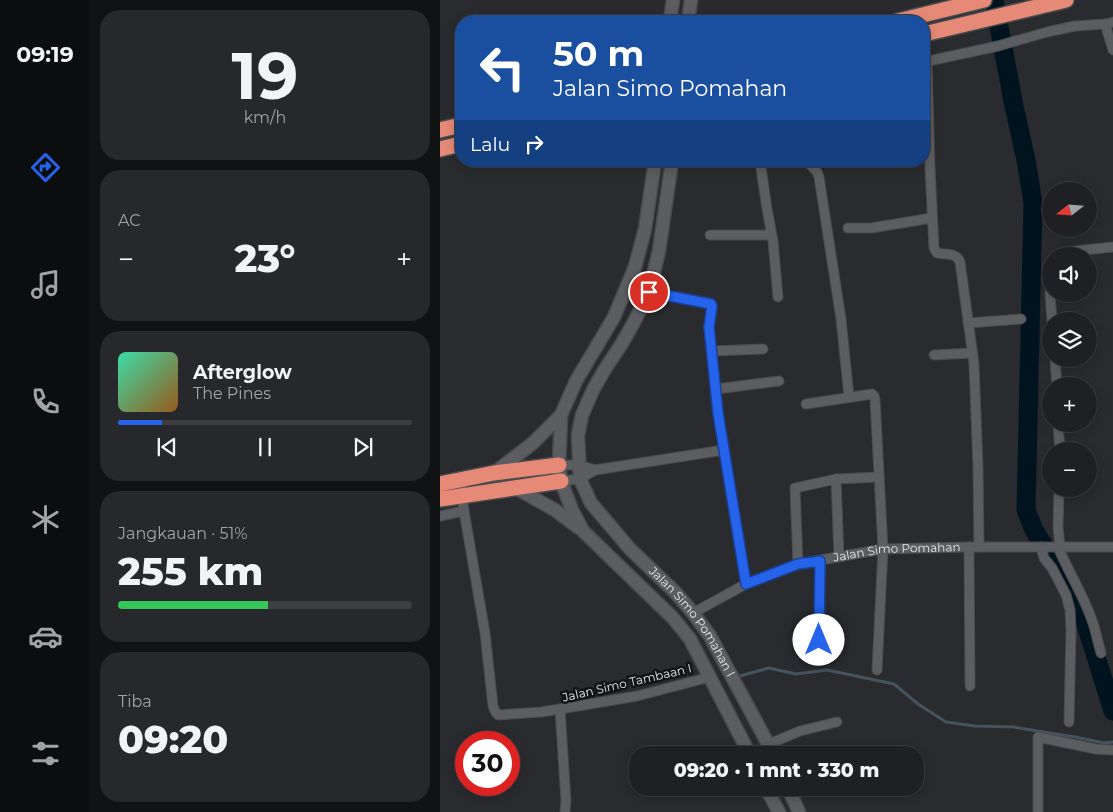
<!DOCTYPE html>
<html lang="id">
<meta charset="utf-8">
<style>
:root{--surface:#1f2023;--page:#27282b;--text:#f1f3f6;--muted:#a1a3a6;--line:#3c3e41;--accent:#2563eb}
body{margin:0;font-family:Montserrat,sans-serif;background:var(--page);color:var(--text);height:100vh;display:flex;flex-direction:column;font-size:19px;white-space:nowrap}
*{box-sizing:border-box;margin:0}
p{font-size:16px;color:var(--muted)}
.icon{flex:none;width:28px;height:28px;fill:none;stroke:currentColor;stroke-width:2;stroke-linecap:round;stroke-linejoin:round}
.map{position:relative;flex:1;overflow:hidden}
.details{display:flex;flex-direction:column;gap:10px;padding:10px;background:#111213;width:350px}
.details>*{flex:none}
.banner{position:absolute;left:15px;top:15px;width:475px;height:152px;border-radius:20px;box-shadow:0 2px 12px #0003,0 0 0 1px var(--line);background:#1a4fa0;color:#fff;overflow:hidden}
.needle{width:32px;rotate:253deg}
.fabs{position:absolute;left:602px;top:182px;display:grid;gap:10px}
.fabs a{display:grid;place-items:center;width:55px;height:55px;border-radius:50%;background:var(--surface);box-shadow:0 2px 12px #0003,0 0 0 1px var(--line);font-size:25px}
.speed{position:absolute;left:15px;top:731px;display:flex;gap:10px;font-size:25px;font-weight:700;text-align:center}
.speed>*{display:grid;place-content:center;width:65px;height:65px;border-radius:50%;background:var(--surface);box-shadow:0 2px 12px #0003,0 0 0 1px var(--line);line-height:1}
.speed .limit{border:8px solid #d22;background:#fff;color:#111}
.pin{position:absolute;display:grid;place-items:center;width:42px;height:42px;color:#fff;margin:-21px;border:2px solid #fff;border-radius:50%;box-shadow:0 1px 5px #0007}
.me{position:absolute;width:55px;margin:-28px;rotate:0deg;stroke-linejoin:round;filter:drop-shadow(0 0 4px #0008)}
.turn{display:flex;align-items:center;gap:18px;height:105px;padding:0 15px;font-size:22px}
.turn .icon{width:65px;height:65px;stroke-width:2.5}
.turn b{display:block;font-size:35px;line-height:42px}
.then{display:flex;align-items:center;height:48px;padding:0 15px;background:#0003;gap:10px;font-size:19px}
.big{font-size:38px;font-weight:800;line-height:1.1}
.details .widget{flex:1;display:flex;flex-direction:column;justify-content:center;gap:8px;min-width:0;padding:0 18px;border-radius:20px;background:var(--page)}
.details .dial{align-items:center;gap:0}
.dial b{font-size:65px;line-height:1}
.song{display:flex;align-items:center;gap:15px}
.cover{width:60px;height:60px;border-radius:8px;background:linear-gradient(135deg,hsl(160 70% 55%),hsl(30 70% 35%))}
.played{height:5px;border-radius:2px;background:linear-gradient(90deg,var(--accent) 15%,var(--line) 15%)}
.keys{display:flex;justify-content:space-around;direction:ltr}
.heat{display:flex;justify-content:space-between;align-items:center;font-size:28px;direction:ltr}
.charge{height:8px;border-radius:4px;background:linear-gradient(90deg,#34c759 51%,var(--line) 0)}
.trip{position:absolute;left:189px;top:746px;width:295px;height:50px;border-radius:20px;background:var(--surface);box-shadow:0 2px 12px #0003,0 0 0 1px var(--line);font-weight:800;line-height:50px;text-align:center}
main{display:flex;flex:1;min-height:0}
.dock{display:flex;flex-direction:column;width:90px;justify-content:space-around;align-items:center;background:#0c0d0e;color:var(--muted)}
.dock .icon{width:35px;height:35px}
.dock .selected{color:var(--accent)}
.dock b{font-size:22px;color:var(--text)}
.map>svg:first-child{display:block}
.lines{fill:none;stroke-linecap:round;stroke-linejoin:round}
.stream{stroke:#44535c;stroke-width:3}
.river{stroke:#001420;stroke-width:19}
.minor-casing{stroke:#494a4d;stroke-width:11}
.secondary-casing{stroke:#494a4d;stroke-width:15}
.motorway-casing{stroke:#494a4d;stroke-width:18}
.minor{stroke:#5b5d61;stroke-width:9}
.secondary{stroke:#5b5d61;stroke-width:12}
.motorway{stroke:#e68a77;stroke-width:15}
.route-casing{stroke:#184099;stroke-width:12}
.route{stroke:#2563eb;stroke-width:9}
.labels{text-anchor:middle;stroke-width:5;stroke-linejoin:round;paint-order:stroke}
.street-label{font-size:12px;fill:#e4e5e8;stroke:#121315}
</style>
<main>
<nav class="dock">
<b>09:19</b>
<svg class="icon selected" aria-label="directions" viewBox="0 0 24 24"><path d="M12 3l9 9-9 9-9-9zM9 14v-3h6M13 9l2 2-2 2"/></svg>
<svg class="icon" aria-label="music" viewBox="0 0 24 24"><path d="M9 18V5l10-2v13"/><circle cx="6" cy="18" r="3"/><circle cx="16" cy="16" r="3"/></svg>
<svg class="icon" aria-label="phone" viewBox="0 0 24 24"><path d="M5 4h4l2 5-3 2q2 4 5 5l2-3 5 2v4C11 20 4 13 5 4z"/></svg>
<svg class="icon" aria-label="climate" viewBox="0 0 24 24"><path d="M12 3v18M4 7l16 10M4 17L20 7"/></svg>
<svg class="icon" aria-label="car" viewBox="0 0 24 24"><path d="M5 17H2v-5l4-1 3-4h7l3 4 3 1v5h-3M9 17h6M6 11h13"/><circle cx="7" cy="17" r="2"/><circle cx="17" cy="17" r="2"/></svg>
<svg class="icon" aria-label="filters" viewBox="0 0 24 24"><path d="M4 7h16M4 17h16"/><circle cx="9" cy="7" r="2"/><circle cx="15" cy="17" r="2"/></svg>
</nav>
<section class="details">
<div class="widget dial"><b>19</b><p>km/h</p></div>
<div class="widget"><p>AC</p>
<div class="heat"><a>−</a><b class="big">23°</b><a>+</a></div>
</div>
<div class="widget">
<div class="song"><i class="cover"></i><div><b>Afterglow</b><p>The Pines</p></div></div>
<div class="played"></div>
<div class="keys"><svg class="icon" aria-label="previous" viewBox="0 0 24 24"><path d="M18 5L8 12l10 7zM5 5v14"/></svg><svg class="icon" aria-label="pause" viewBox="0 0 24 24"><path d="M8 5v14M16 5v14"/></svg><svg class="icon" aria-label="next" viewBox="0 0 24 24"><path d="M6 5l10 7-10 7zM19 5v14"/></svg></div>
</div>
<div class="widget"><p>Jangkauan · 51%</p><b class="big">255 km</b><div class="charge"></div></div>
<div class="widget"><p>Tiba</p><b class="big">09:20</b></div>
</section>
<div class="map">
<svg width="673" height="812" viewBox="0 0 673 812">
<rect width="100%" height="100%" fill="#292b2f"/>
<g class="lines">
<path class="stream" d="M296,677L329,668L356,674L387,670L454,684L478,704L506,722L535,726L573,727L635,737L664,743L673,742"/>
<path class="river" d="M554,0L574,106L586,160L593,203L586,510L594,530L628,585L647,628L673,711"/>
<g class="minor-casing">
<g id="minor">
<path d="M665,24L673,50"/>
<path d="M487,61L490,168L494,248L497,253C506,255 516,252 520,262L534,364L538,467L539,547"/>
<path d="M484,62L558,46L607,32L635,26L665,24L673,22"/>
<path d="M320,161L327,209L333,241L338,297"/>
<path d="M367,161L377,172L379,177L401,319L409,397"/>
<path d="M408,228H431L492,218"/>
<path d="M270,235H331"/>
<path d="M635,251L673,247"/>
<path d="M209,292L269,303L272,306L269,327L278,413L306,584"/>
<path d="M610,293L612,321"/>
<path d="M528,323L581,319"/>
<path d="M271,351L323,349"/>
<path d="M494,355L532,353"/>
<path d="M615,359L617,386"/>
<path d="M276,389L339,381"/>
<path d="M366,404L432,394L434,396L435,399L443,549L437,670"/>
<path d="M618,424L620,451"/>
<path d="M119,465H139L155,470"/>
<path d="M396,479L439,477"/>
<path d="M121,481L140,479L155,470L284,450"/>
<path d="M619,489L618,527L620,547"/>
<path d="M24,511L45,633L53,706L55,711L58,715L101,712L120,709"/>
<path d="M0,516L24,511L20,480"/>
<path d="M529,547L530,686"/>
<path d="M601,547L604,558L612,568L626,595L630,610L631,629L629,722"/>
<path d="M618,547C629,573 644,596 653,623C656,632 658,643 661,653"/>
<path d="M358,564L355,488L396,479L399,557"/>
<path id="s1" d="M253,613L306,584L336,572L358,564L443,549L529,547H673"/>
<path d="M379,640L380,561"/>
<path d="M329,744L360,731L397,722"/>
<path d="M125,812L126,801L120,709L197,696L270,677"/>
<path d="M598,812V737L656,749L673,750"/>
</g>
</g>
<g class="secondary-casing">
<g id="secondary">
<path d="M230,21L233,0"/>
<path d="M248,21L251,0"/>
<path d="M215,161L205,229L195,267L174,317L136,381L121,415L119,465L121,481L132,510L143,531L233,618L250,639L310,755"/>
<path id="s2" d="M232,161L219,251L209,292L193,324L181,345L165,369L153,390L142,415L138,435L140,479L151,503L190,549L235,592L253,613L270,636L334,755"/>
<path d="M54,473L93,443L121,415"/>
<path d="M74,487L115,510L139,528"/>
<path d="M326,788L339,812"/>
<path d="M348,788L359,812"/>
</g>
</g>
<g class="motorway-casing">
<path id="motorway" d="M458,21L544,0
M484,34L626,0
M0,130L21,125
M0,149L21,144
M0,484L54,473L119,465
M0,499L121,481"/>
</g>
<use href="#minor" class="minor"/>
<use href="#secondary" class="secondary"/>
<use href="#motorway" class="motorway"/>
</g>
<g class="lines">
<g class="route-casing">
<path id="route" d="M209,292L271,304L272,306L269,327L278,413L306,584L358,564L380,561L379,640"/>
</g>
<use href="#route" class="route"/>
</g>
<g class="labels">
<g class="street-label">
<text dy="4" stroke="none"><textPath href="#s1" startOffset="216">Jalan Simo Pomahan</textPath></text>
<text dy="4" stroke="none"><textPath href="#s2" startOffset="521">Jalan Simo Pomahan I</textPath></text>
<text transform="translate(187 683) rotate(-13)" y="4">Jalan Simo Tambaan I</text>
</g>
</g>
</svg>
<div class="fabs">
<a><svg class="needle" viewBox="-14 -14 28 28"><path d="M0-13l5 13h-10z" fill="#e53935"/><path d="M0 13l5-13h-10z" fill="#a1a3a6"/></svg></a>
<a><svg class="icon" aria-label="sound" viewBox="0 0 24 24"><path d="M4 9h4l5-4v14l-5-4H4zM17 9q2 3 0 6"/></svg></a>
<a><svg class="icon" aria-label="layers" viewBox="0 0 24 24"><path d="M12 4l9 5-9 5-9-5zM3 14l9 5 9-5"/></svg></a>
<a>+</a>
<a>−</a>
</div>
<div class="speed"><div class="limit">30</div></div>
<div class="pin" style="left:209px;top:292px;background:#d93025"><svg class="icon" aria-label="arrive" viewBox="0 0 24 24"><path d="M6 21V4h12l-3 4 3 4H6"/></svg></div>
<svg class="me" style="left:379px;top:640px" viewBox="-20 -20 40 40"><circle r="19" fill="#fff"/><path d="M0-13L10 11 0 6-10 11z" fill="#2563eb"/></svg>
<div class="trip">09:20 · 1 mnt · 330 m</div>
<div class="banner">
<div class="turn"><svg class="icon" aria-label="left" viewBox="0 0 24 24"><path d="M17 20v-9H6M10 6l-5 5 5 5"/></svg><div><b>50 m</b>Jalan Simo Pomahan</div></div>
<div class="then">Lalu<svg class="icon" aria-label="right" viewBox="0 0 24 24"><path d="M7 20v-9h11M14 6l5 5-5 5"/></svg></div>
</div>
</div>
</main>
